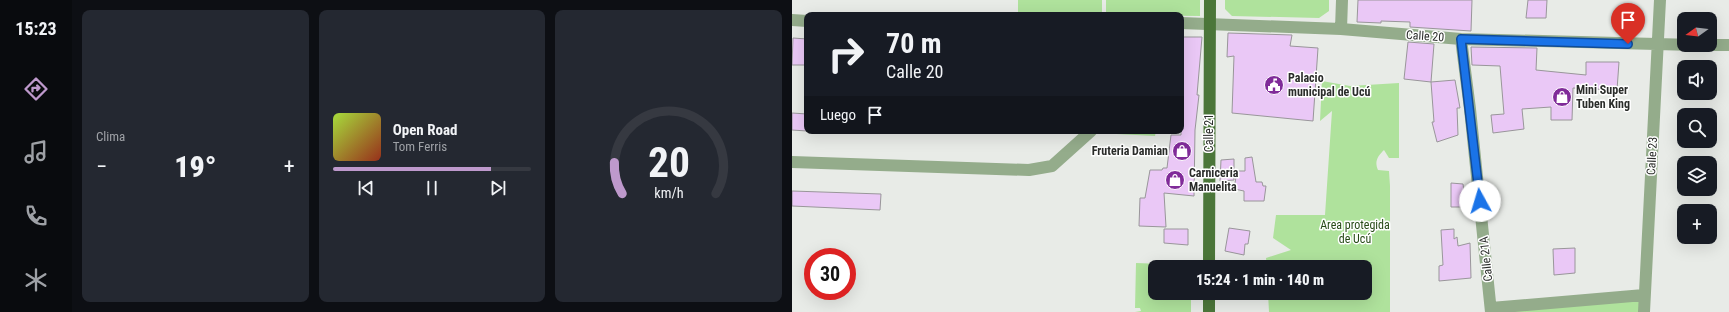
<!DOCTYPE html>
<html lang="es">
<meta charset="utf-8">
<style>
:root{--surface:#171b24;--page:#242831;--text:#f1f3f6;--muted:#9ea1a6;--line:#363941;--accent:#be99cc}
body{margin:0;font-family:"Roboto Condensed",sans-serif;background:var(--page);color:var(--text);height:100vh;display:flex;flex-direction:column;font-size:15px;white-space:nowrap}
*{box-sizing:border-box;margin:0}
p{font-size:13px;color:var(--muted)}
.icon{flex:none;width:22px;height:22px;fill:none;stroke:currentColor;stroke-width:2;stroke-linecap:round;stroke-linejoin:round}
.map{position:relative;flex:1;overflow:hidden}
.panel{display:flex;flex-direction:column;gap:10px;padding:10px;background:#0d0f14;width:720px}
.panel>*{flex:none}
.top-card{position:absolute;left:12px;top:12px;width:380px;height:122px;border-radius:8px;box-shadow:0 4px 16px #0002;background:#171b24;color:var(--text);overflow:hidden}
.needle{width:26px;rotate:255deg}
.controls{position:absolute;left:885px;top:12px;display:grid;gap:8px}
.controls a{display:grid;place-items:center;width:40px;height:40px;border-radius:8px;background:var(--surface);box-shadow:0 4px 16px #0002;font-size:20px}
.speed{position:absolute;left:12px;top:248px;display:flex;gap:8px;font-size:20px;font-weight:700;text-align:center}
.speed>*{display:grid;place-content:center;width:52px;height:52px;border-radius:50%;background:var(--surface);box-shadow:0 4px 16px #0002;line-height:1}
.speed .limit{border:6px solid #d22;background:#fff;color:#111}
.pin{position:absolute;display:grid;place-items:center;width:34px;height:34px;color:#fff;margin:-41px -17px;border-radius:50% 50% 50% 0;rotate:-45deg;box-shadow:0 0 4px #0007}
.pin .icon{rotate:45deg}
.me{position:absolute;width:44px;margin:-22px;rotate:354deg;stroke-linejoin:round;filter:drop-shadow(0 0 3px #0008)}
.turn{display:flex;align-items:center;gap:14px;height:84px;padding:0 16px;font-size:18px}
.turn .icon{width:52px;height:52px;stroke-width:2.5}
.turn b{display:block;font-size:28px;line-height:34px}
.then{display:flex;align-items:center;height:38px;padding:0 16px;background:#0003;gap:8px;font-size:15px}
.big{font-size:30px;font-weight:800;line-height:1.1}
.panel .card{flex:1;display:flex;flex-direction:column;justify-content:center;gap:6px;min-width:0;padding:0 14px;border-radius:8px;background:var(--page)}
.panel .dial{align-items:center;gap:0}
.dial svg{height:104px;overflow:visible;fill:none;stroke:var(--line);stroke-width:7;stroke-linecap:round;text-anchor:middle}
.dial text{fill:var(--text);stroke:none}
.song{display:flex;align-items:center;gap:12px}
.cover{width:48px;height:48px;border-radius:6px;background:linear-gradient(135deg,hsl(80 70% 55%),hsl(10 70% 35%))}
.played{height:4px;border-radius:2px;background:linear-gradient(90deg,var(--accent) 80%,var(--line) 80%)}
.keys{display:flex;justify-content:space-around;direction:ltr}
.heat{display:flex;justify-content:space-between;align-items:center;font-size:22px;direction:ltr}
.panel .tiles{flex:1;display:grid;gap:10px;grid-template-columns:repeat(3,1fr)}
.trip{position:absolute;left:356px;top:260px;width:224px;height:40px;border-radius:8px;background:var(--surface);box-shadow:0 4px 16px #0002;font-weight:800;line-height:40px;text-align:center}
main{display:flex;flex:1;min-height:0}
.tabs{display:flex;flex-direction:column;width:72px;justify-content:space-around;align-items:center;background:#090b0e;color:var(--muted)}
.tabs .icon{width:28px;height:28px}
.tabs .current{color:var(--accent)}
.tabs b{font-size:18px;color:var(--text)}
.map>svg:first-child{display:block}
.green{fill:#afe29c}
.building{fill:#eac8f6;stroke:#99969a}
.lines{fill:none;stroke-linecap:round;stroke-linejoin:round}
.street{stroke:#94ac8b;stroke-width:12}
.primary{stroke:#4b7639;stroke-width:12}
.route-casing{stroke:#114b97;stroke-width:10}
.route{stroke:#1a73e8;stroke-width:7}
.labels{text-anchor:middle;stroke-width:3;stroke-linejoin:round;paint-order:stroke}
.street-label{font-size:12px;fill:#2a2c2a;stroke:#fff}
.poi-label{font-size:12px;font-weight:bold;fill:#2a2c2a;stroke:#fff;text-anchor:start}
.park-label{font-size:12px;fill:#264a16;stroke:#fff}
</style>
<main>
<nav class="tabs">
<b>15:23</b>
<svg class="icon current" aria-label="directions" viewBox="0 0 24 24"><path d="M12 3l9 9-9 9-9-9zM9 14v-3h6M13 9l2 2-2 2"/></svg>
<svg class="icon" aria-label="music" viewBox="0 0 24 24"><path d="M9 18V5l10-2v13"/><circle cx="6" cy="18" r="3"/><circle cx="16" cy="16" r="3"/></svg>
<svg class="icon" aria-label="phone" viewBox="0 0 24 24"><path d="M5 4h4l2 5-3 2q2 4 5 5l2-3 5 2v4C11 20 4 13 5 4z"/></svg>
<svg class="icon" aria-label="climate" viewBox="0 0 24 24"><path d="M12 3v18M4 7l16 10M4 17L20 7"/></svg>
</nav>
<section class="panel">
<div class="tiles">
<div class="card"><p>Clima</p>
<div class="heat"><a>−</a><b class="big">19°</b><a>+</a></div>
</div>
<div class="card">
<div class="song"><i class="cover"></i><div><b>Open Road</b><p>Tom Ferris</p></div></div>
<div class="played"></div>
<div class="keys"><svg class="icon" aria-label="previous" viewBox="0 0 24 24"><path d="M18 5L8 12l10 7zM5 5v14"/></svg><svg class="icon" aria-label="pause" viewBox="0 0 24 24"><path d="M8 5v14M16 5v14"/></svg><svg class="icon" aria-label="next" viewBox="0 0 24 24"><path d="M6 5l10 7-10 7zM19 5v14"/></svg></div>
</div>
<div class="card dial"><svg viewBox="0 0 100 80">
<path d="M14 69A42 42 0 1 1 86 69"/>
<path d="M14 69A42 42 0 0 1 8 45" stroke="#be99cc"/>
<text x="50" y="56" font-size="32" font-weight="700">20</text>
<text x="50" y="72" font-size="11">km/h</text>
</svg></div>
</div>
</section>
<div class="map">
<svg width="937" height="312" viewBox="0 0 937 312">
<rect width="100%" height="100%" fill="#e8ebe7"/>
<path class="green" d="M226,0H310V12H226Z
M314,0H408V16L314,15Z
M433,0H537V11L527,18L440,16L433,9Z
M530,81L558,86L607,83V158H597L592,150C586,156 582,161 586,170L597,171L598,186V312H477L476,293H573V267H475L474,258L499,250L481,238L484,215H533L540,111L528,121Z
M305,131H364L363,136L305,133Z
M344,263L399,265V267H363V293H399V312H343L349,311L348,308H343Z
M849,298V312H702Z"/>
<path class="building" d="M566,0H680L679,31L618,27V22L589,21V23L565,22Z
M736,0H755L754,18H734Z
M436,33L500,35L498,46L526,48L521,121L440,113L442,56L435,57Z
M389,37H410L405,95H407L403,130L402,196L372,193L374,227L347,226L348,198H353L358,170H370L371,168H375L379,135H389Z
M1,38L15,39V65H0Z
M616,42L642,44L639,82L612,79Z
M679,47L745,48L744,70L794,75V62H827L825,90L781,88L780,120H759V107L730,109L732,129L701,133L699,115L712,114L708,66L680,65Z
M663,80L668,108H665L666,135L645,142L640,122H642L639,82Z
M0,113L15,114V131L0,130Z
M460,157L464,182H470L471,186H474L472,201H452V191L442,189L445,171H453V158Z
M442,159V180L428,181L429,160Z
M659,183L671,184L674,207H659Z
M0,191L89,194L88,210L0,206Z
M437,228L458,231L456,244H453L452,255L433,251Z
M372,229H396V245L372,243Z
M662,229V239L665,237L666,246L678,243L679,278L647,281V266L651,265L649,230Z
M783,248V273L762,275L761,249Z"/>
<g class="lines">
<path class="street" d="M0,20L15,21
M389,23L549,29L669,39L902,45
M549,29L550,0
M669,39L678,109L699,312
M918,45H937
M0,162L237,170L260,166L299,131
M699,308L852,295
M852,312L868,0"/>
<path class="primary" d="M417,267L418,0
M417,312V293"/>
</g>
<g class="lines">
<g class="route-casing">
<path id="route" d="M688,201L669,39L836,44"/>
</g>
<use href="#route" class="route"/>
</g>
<defs>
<g id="civic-disc" transform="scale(1)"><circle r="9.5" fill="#802b99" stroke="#fff"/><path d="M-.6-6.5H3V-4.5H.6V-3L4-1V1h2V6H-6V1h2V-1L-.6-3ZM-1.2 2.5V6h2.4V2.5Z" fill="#fff"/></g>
<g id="shop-disc" transform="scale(1)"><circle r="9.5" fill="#802b99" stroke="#fff"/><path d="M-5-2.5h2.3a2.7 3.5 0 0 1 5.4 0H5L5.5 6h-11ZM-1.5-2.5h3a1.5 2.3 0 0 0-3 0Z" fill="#fff"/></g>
</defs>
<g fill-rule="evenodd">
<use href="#civic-disc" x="482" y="85"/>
<use href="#shop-disc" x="770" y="97"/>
<use href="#shop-disc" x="390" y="151"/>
<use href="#shop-disc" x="383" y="180"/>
</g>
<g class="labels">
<g class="street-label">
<text transform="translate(633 36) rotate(4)" y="4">Calle 20</text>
<text transform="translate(417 133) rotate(-90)" y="4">Calle 21</text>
<text transform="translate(860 156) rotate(-87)" y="4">Calle 23</text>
<text transform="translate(694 259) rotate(-96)" y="4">Calle 21A</text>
</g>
<g class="poi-label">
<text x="496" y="82">Palacio<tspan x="496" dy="14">municipal de Ucú</tspan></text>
<text x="784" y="94">Mini Super<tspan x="784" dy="14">Tuben King</tspan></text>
<text x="376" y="155" text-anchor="end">Fruteria Damian</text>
<text x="397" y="177">Carniceria<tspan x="397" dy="14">Manuelita</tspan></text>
</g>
<g class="park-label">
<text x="563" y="229">Area protegida<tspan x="563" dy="14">de Ucú</tspan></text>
</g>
</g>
</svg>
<div class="controls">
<a><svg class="needle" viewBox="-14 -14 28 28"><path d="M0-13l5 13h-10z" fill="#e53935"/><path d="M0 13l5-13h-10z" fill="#9ea1a6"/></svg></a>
<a><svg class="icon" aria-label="sound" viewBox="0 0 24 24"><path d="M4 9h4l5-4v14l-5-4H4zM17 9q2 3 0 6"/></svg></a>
<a><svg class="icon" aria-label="search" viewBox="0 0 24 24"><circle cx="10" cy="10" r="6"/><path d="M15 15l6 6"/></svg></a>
<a><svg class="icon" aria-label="layers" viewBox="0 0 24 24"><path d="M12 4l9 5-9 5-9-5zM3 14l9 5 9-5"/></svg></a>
<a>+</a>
</div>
<div class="speed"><div class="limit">30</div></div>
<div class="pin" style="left:836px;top:44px;background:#d93025"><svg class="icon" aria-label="arrive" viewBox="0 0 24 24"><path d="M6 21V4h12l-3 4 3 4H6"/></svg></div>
<svg class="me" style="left:688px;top:201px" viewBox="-20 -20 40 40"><circle r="19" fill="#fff"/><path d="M0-13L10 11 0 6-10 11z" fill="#1a73e8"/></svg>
<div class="trip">15:24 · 1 min · 140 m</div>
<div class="top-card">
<div class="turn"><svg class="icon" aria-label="right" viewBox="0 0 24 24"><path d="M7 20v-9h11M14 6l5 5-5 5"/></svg><div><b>70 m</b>Calle 20</div></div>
<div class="then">Luego<svg class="icon" aria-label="arrive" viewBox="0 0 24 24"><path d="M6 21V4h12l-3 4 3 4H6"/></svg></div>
</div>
</div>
</main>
